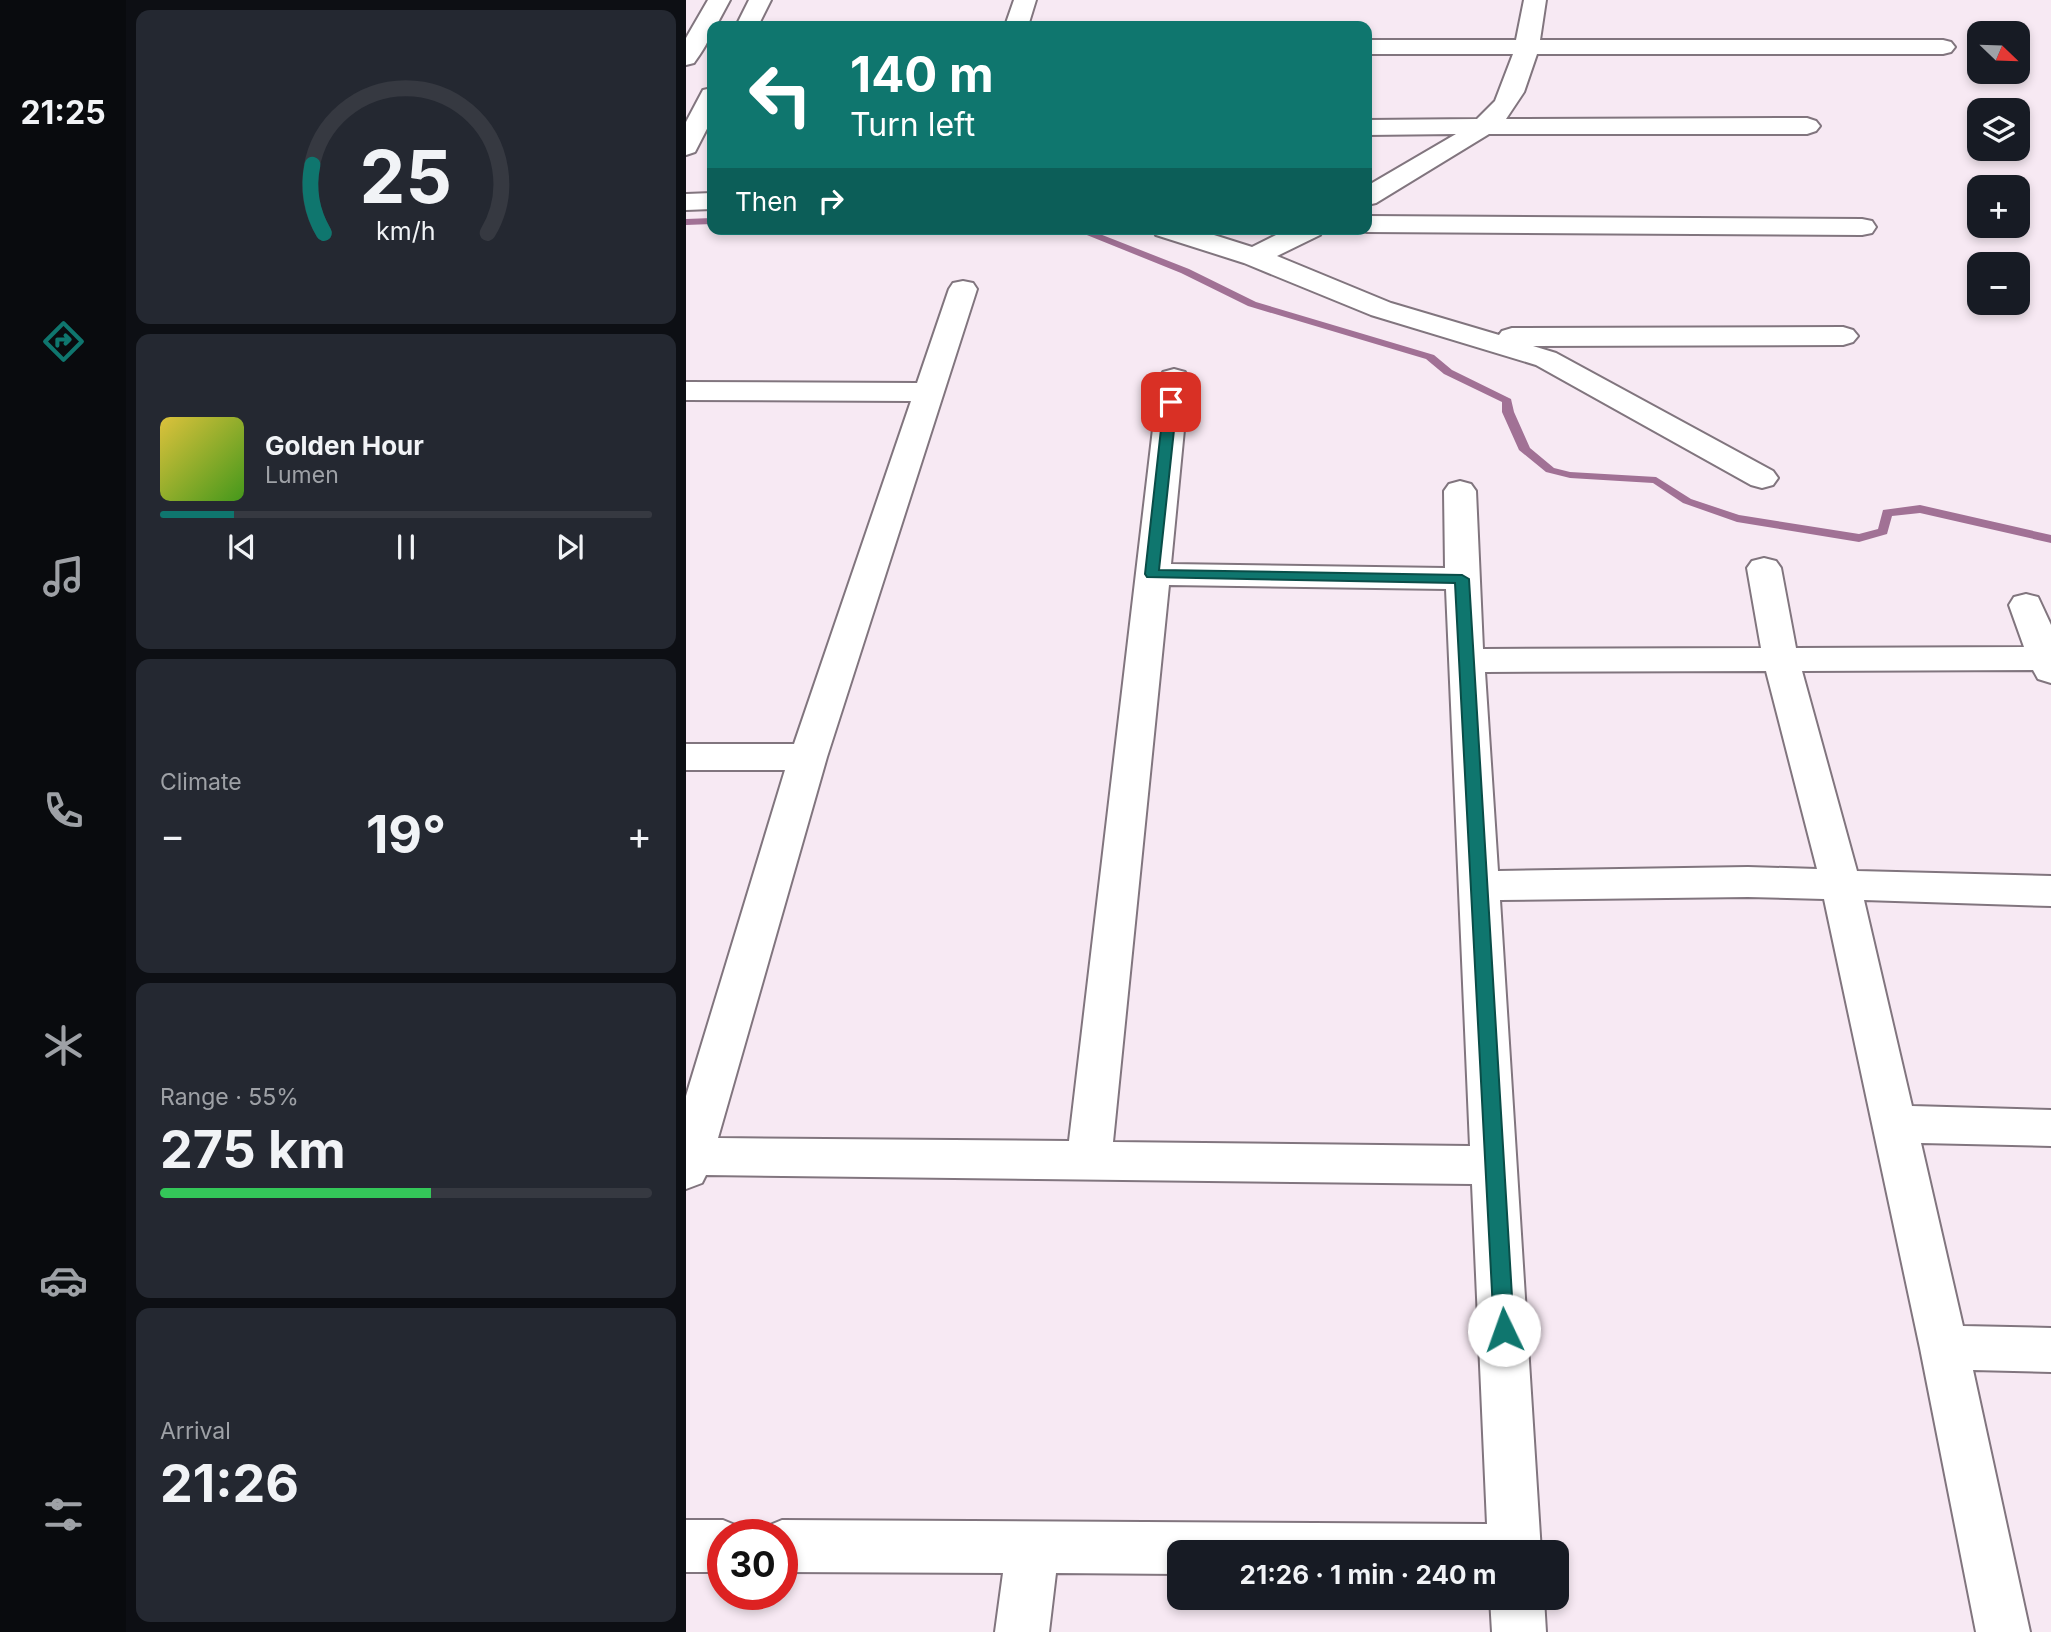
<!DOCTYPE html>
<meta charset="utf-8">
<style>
:root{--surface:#171b24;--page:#242831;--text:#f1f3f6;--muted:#9ea1a6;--line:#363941;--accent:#0f766e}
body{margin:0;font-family:Inter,sans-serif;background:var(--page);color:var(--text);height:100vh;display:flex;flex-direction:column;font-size:26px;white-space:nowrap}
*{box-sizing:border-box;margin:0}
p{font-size:23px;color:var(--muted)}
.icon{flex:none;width:38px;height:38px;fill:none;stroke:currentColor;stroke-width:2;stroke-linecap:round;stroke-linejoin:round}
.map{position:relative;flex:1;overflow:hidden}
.details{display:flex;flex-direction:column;gap:10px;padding:10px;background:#0d0f14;width:560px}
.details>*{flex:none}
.hud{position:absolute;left:21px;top:21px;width:665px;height:214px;border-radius:14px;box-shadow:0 4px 10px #0003;background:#0f766e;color:#fff;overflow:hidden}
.needle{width:46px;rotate:113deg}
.fabs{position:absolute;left:1281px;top:21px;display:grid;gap:14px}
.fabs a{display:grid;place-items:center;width:63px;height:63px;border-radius:14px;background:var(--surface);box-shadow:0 4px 10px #0003;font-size:35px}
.speed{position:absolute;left:21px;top:1519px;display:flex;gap:14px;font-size:35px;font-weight:700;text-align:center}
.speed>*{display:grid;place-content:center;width:91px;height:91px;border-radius:50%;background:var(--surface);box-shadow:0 4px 10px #0003;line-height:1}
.speed .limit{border:10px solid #d22;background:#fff;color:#111}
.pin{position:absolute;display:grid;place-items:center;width:60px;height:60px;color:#fff;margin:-30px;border-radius:14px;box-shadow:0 4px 10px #0006}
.me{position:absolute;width:77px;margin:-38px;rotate:357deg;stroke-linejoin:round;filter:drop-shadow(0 0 5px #0008)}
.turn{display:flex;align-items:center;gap:24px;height:147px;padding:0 28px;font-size:32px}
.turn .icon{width:91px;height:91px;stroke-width:2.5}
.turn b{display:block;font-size:49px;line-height:60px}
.then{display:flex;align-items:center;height:66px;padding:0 28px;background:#0003;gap:14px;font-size:26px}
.big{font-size:52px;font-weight:700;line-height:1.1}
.details .widget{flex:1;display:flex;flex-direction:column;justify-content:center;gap:10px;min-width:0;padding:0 24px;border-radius:14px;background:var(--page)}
.details .dial{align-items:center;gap:0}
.dial svg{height:182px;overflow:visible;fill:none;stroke:var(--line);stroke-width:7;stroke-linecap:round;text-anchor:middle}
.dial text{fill:var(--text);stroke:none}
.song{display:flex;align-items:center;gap:21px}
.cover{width:84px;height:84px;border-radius:10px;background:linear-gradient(135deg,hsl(50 70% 55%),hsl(100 70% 35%))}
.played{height:7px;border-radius:4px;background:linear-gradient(90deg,var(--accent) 15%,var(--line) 15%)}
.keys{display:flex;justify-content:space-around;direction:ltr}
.heat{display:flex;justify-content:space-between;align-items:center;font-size:38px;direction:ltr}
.charge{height:10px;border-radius:5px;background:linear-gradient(90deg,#34c759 55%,var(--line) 0)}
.trip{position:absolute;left:481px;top:1540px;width:402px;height:70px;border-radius:14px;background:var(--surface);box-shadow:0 4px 10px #0003;font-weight:700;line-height:70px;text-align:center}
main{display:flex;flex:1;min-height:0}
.tabs{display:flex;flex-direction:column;width:126px;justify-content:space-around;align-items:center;background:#090b0e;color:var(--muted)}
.tabs .icon{width:49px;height:49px}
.tabs .current{color:var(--accent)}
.tabs b{font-size:32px;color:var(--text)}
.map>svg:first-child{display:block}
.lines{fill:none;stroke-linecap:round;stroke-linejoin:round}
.stream{fill:#a17195;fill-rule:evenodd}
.minor-casing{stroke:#81757e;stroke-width:4}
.tertiary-casing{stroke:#81757e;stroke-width:4}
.minor{fill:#fff;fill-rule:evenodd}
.tertiary{fill:#fff;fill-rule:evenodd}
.route{fill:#0f766e;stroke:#0a4d48;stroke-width:2}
</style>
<main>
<nav class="tabs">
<b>21:25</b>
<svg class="icon current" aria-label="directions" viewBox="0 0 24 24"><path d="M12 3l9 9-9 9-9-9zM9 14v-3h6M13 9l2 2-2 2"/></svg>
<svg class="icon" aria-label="music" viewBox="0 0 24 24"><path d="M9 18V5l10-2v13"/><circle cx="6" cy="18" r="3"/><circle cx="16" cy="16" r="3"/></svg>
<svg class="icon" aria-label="phone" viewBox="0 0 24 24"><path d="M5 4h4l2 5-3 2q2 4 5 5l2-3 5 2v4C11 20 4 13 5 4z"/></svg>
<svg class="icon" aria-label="climate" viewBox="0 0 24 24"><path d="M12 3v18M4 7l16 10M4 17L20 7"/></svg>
<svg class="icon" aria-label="car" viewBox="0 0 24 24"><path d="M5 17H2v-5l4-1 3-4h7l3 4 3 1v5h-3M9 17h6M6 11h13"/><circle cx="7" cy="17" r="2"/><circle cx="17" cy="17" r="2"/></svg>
<svg class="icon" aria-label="filters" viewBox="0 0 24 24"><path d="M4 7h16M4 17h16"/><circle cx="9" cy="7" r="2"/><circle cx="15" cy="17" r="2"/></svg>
</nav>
<section class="details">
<div class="widget dial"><svg viewBox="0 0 100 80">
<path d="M14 69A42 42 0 1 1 86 69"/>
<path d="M14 69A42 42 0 0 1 9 39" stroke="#0f766e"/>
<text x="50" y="56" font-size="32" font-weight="700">25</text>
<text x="50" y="72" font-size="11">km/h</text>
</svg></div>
<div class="widget">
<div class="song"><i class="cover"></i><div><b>Golden Hour</b><p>Lumen</p></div></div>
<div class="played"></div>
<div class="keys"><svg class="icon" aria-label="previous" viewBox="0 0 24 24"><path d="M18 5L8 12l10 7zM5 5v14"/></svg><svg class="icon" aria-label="pause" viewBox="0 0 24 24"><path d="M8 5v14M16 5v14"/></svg><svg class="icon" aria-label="next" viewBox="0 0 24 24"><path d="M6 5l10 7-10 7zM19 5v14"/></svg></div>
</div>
<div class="widget"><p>Climate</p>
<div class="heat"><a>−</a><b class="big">19°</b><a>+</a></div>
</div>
<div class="widget"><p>Range · 55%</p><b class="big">275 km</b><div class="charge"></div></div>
<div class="widget"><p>Arrival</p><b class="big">21:26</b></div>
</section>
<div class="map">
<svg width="1365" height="1632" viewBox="0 0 1365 1632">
<rect width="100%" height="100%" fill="#f7e9f3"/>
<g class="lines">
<path class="stream" d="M26,218V224L0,225V219Z
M386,229H401L503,269L570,302L748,355L766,370L825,399L828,412L844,448L868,468L884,472L970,477L1005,499L1053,515L1173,534L1192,529L1197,510L1234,505L1365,535V543L1234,513L1206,516L1201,534L1173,542L1051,522L997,503L967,483L884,478L860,472L833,450L816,412V402L758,374L740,359L562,306L495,273Z"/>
<g class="minor-casing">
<path id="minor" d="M328,0H350L342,26H319Z
M838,0H860L854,40H1257L1265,42L1269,47L1265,52L1257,54H851L838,92L820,119L1121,118L1130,121L1134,126L1130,131L1121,134H803L690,203L681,205V186L770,134L681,135V120L791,119L809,101L827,54H681V40H830Z
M26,193V209L0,210V194Z
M681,216L1176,219L1186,221L1190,227L1186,233L1176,235L681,232L671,230L681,229Z
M467,229H509L566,247L602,229H637L634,235L591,256L705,303L813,335L816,331L826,328L1157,327L1167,330L1172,336L1167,342L1157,345L847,346L870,353L1087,471L1092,478L1087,485L1076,488L1065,485L850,365L685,315L558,263L470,235Z
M277,281L287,283L291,289L141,757L32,1138L383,1141L473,378L477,372L488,369L499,372L503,378L485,564L759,568L758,491L763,484L774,481L785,484L790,491L797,649L1075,648L1061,568L1066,561L1078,558L1090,561L1095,568L1110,648L1338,647L1323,605L1328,597L1340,594L1352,597L1365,625V683L1352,679L1347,670L1116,671L1171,871L1365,876V906L1178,900L1226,1106L1365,1110V1146L1235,1143L1277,1326L1365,1328V1372L1287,1370L1344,1632H1290L1234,1348L1138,899L1062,897L814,900L855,1552H494V1574L370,1573L363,1632H309L317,1573L96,1572V1535H74L77,1528L96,1520L801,1524L786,1184L20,1175L16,1183L0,1189V1096L99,770H0V744H108L225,401L0,400V382L231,383L263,289L267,283ZM483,585L760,589L784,1146L427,1142ZM1080,671L1131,869L1062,867L812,871L799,672Z
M0,1520H37L56,1528L59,1535H37V1572H0Z
M804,1598H858L860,1632H806Z"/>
</g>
<g class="tertiary-casing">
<path id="tertiary" d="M22,0H44L30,26H26C26,38 15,53 8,63L0,65V38Z
M63,0H85L72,26H50Z
M26,88V119L9,152L0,155V122L17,90Z"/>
</g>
<use href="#minor" class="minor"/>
<use href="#tertiary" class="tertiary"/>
</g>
<path class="route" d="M485,398L491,402L473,570L776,575L783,579L828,1330L825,1336L818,1339L811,1336L808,1330L769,583L461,577L459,574L478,402Z"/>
</svg>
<div class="fabs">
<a><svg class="needle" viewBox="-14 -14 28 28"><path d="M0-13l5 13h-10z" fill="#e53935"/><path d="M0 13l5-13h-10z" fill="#9ea1a6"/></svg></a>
<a><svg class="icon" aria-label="layers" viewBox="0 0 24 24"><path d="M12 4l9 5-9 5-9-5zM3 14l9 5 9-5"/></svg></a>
<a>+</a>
<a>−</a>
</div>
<div class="speed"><div class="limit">30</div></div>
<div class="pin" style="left:485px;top:402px;background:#d93025"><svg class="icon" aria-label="arrive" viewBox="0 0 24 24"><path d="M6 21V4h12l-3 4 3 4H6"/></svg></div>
<svg class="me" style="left:818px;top:1330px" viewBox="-20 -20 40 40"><circle r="19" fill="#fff"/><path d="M0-13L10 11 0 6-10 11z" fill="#0f766e"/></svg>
<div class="trip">21:26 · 1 min · 240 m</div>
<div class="hud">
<div class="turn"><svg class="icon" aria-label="left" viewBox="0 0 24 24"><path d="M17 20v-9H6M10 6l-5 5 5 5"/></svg><div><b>140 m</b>Turn left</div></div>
<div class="then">Then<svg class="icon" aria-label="right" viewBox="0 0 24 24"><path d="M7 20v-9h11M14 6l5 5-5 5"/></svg></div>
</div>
</div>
</main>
